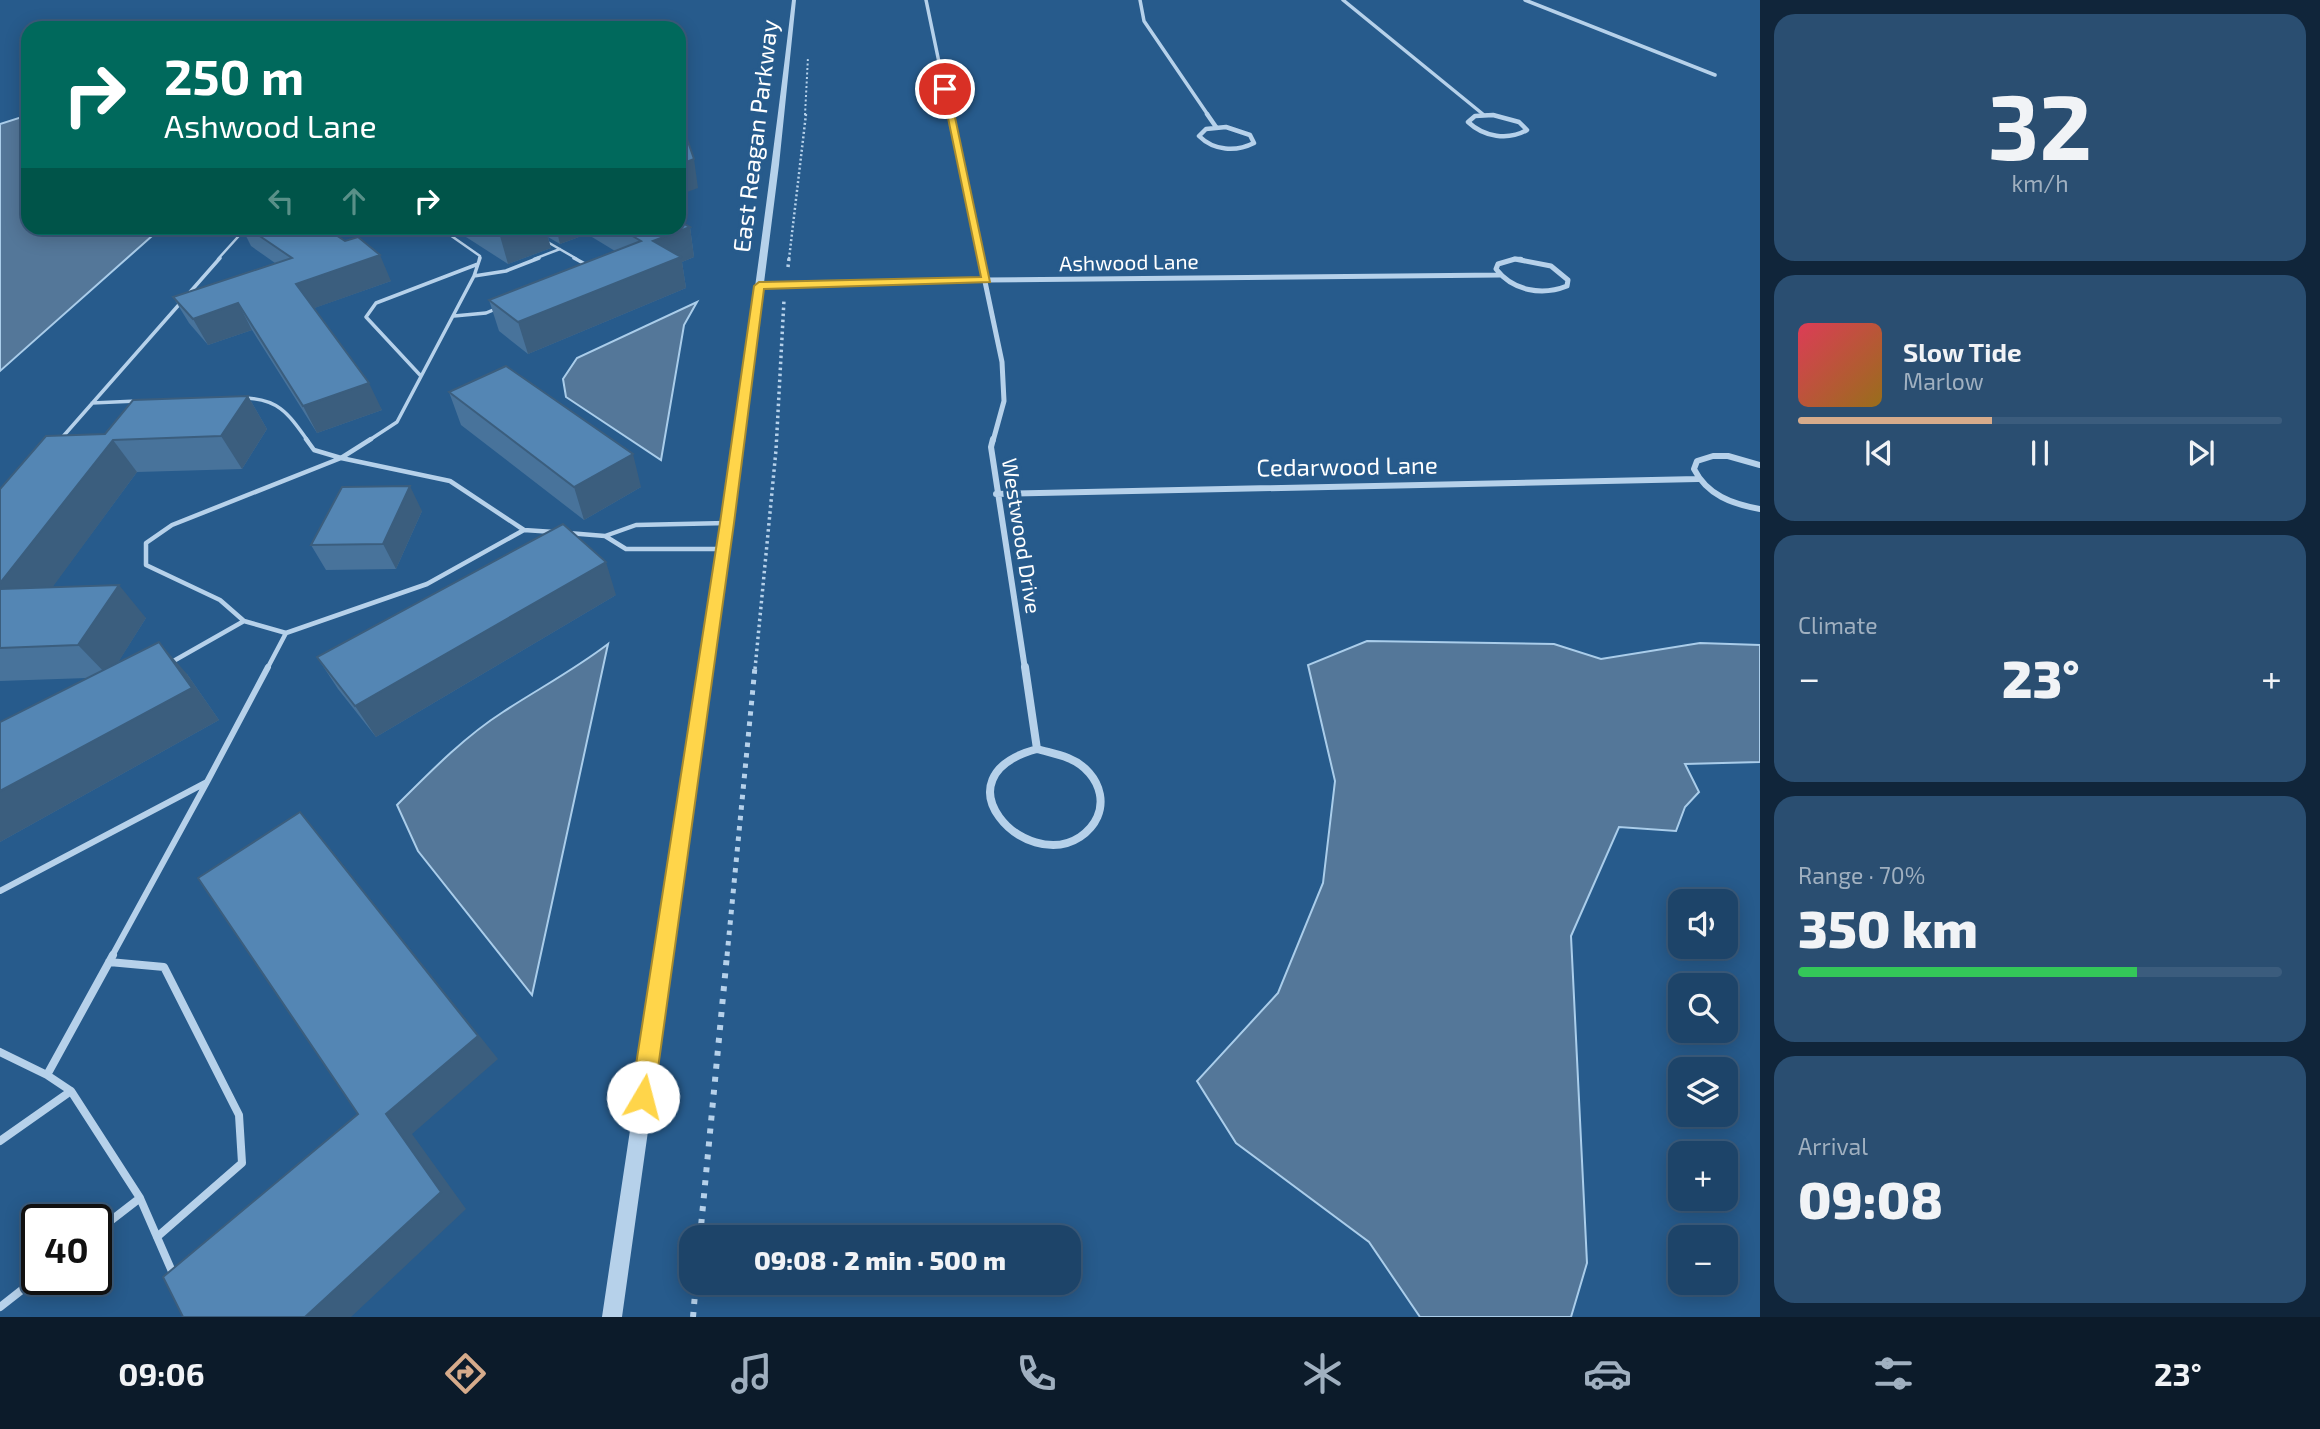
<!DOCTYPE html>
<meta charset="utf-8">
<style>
:root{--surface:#1d4469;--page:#2a4e71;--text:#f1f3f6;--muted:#a0b0c0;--line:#3b5c7d;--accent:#d6ab8b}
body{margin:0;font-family:"Exo 2",sans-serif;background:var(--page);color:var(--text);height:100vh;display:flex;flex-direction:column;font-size:26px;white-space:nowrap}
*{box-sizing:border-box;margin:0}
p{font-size:23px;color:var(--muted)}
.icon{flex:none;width:38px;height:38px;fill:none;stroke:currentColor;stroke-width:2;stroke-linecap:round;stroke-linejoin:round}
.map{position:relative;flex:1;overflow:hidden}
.side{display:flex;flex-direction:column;gap:14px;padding:14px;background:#10253a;width:560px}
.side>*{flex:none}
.hud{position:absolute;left:21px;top:21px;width:665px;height:214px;border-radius:21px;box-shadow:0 4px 18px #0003,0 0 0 2px var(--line);background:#00695c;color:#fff;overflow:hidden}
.fabs{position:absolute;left:1668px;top:889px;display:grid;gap:14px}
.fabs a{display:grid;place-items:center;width:70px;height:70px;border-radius:14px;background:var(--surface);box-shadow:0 4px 18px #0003,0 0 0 2px var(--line);font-size:35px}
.speed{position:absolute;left:21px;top:1204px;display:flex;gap:14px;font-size:35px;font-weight:700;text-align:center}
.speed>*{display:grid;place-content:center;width:91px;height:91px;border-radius:50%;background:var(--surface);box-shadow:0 4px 18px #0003,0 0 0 2px var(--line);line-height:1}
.speed .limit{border:4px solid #111;border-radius:10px;background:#fff;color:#111}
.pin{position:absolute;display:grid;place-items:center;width:60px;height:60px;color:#fff;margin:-30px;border:4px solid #fff;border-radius:50%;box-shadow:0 2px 7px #0007}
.me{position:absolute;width:77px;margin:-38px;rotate:8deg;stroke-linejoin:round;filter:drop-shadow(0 0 5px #0008)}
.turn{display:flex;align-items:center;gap:24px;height:147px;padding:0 28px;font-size:32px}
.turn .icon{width:91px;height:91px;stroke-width:2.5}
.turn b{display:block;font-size:49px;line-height:60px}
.lanes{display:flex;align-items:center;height:66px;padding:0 28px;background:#0003;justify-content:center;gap:35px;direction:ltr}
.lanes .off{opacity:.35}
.big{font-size:52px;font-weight:800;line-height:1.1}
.side .widget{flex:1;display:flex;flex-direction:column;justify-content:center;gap:10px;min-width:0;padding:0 24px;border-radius:21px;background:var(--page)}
.side .dial{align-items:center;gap:0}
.dial b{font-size:91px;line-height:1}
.song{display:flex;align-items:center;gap:21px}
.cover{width:84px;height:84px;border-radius:10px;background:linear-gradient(135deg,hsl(350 70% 55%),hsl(40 70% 35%))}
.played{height:7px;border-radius:4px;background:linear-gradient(90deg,var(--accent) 40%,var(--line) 40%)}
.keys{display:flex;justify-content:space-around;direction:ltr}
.heat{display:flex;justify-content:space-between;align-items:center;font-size:38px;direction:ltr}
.charge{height:10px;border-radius:5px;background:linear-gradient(90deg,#34c759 70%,var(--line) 0)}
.trip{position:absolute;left:679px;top:1225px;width:402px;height:70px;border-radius:21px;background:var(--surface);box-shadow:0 4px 18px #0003,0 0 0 2px var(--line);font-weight:800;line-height:70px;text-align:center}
.dock{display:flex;height:112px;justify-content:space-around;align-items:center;background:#0c1b2a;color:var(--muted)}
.dock .icon{width:49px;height:49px}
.dock .on{color:var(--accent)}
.dock b{font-size:32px;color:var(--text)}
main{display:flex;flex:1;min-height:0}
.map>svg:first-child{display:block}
.water{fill:#547799;stroke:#aacdea;stroke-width:2}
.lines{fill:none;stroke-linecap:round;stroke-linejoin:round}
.path-far4{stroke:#b6d1ea;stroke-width:2;stroke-dasharray:2 2.5;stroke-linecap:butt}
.path-far3{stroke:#b6d1ea;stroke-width:2.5;stroke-dasharray:2 2.5;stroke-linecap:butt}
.path-far2{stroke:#b6d1ea;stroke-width:3.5;stroke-dasharray:2.5 3.5;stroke-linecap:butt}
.path-far1{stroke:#b6d1ea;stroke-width:5;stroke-dasharray:4.5 6;stroke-linecap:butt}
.path{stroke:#b6d1ea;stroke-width:6;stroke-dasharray:5 8;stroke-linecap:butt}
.service-far4{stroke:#b6d1ea;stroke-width:2.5}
.service-far3{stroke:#b6d1ea;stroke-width:3.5}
.service-far2{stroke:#b6d1ea;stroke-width:4.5}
.service-far1{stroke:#b6d1ea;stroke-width:6}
.service{stroke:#b6d1ea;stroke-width:8}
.minor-far4{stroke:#b6d1ea;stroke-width:3.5}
.minor-far3{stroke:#b6d1ea;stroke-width:4.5}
.minor-far2{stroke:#b6d1ea;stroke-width:5}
.minor-far1{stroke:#b6d1ea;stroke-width:6}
.minor{stroke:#b6d1ea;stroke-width:8}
.tertiary{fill:#b6d1ea;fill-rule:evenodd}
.wall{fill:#48739b}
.shaded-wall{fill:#3b5e7e}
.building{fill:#5486b4;stroke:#3b5e7e;stroke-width:2}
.route{fill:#ffd54a;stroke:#a68a30;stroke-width:2}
.labels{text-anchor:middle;stroke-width:7;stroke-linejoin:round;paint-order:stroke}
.far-street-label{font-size:21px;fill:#fff;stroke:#275b8c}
.street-label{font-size:24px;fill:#fff;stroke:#275b8c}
</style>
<main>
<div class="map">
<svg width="1760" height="1317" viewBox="0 0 1760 1317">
<rect width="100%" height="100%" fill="#275b8c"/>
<path class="water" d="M28,115V228H161L0,371V124Z
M697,302L684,325L661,460L566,397L563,379L577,358Z
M1367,641L1554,644L1601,659L1700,643L1760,645V762L1685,764L1699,792L1685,807L1676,831L1619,827L1571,936L1587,1263L1571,1317H1420L1369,1242L1236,1143L1197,1081L1278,993L1323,883L1335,781L1308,665Z
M608,644L532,995L418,851L397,805C430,772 464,737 503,712C538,689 574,670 608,644Z"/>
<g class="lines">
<path class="path-far4" d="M805,115L808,57"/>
<path class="path-far3" d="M789,259L806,114"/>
<path class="path-far2" d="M788,267L789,258
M755,669L776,450L784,300"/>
<path class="path-far1" d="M727,956L755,667"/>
<path class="path" d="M700,1237L727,955
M693,1317L696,1283"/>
<path class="service-far4" d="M440,228L480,256L479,259
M544,240L577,259
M218,259L246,228
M534,259L560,249"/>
<path class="service-far3" d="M480,258L474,276L506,271L539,258
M574,258L585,264V270
M454,316L486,313L498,308
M420,375L366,317L376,303L478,264
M242,398C278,398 288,413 308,441
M92,403L137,401
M59,441L220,258
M368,441L397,422L474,276"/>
<path class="service-far2" d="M371,439L341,458L450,481L524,530L554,532
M59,441L61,439
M568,533L605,536L636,525L727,523
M605,536L626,549H723
M244,621L220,600L146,565V543L172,525L341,458L314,450L306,439
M170,663L244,621L286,633L427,584L524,530
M267,669L286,633"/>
<path class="service-far1" d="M207,782L268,667
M0,891L207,782L112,956"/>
<path class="service" d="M109,962L164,967L239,1115L242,1163L157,1237
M0,1052L47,1075L71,1091
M47,1075L113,955
M0,1141L71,1091L140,1198
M96,1232L140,1198L174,1276
M0,1307L37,1278"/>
<path class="minor-far4" d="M926,0L950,115
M1140,0L1144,21L1208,115
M1343,0L1484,115
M1525,0L1715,75
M1487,115H1494"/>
<path class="minor-far3" d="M950,114L980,259
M1207,114L1216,127
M1493,115L1519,122L1527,130C1508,141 1484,137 1468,122L1475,116Z
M1226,127L1250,135L1254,143C1236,152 1214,151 1199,136L1206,129Z
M1514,259H1521"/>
<path class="minor-far2" d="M980,258L1002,362L1004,401L993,441
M1515,259L1551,266L1568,280L1567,286C1542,296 1513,291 1496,269L1498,264Z
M759,286L986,280L1500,275"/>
<path class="minor-far1" d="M993,439L991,447L1025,669
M1760,465L1728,456H1713L1697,461L1694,469C1707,495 1732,504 1760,509
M996,494L1698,479"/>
<path class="minor" d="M1025,667L1037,749
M1037,749C1047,752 1058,754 1068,758C1103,772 1114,814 1080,837C1025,873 934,777 1037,749Z"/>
<path class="tertiary" d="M792,0H796L779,165L737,495L622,1317H602C667,878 739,441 792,0Z"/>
</g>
<path class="wall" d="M690,227L694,257L682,262L686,288L528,354L499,331L489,300L615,251L587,234L560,244L548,237L551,248L508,264L452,228Z
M242,228H325L391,281L314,308L382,410L317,433L252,330L208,345L189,323L173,297L275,263L251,246Z
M449,392L641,487L584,520L461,425Z
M248,396L267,429L242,469L137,472L52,587L146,618L118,662L187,674L219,720L0,842V722L87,678L0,681V489L105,434Z
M422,511L396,569L326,570L311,545Z
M616,595L376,737L338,689L317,657Z"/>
<path class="shaded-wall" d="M694,159L698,188L679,195V165Z
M690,227L694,257L682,262L686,288L528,354L518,322L653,241Z
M523,228H545L551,248L508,264L500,236Z
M556,228H585L587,234L560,244Z
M380,255L391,281L309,310L296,284Z
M238,303L252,330L208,345L193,319Z
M369,383L382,410L317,433L303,406Z
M248,396L267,429L242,469L221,436Z
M113,440L137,472L27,622L0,594V583Z
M633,454L641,487L584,520L574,487Z
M410,486L422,511L396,569L383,544Z
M606,562L616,595L376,737L355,706Z
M119,585L146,618L109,677L78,645Z
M159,642L187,674L219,720L0,842V791Z
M300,812L325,842L498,1059L412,1134L466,1209L351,1317H305L386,1114Z"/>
<path class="building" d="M687,139L694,159L679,165V141Z
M679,221L690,227L653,241L681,257L518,322L489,300L641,241L619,228H679Z
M248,228H325L345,241L358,237L380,255L296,284L369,383L303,406L238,303L193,319L173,297L292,258Z
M486,228H524L500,236Z
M506,366L633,454L574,487L449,392Z
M248,396L221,436L113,440L0,583V489L46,436L105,434L133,400Z
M410,486L383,544L311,545L342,487Z
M563,524L606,562L355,706L317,657Z
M119,585L78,645L0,648V589Z
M159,642L192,688L0,791V722Z
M300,812L478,1036L386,1114L441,1192L305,1317H183L163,1277L358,1114L198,878Z"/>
<path class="route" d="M945,86L949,89L990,282L764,289L734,523L654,1097L650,1105L643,1108L635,1105L631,1097L720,523L754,286L759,282L981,277L942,89Z"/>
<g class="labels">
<g class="far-street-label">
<text transform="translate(1129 263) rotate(-1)" y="7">Ashwood Lane</text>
<text transform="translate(1021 536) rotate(81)" y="7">Westwood Drive</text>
</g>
<g class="street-label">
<text transform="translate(756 136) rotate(-83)" y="8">East Reagan Parkway</text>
<text transform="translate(1347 467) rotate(-1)" y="8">Cedarwood Lane</text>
</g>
</g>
</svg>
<div class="fabs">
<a><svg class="icon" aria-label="sound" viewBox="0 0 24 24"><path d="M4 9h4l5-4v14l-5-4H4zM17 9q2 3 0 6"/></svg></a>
<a><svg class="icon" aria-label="search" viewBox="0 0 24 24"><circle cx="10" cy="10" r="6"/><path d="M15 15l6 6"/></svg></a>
<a><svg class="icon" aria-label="layers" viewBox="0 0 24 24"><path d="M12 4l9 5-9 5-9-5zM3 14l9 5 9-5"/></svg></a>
<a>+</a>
<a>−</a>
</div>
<div class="speed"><div class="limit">40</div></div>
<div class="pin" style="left:945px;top:89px;background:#d93025"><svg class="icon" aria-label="arrive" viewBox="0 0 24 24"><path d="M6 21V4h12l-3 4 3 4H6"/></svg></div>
<svg class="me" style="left:643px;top:1097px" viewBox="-20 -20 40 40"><circle r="19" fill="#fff"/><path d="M0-13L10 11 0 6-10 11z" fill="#ffd54a"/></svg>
<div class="trip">09:08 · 2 min · 500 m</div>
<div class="hud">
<div class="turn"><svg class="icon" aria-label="right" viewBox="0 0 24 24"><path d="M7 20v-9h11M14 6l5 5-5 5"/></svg><div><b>250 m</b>Ashwood Lane</div></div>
<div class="lanes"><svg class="icon off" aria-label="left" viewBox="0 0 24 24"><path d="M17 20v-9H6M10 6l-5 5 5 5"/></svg><svg class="icon off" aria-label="ahead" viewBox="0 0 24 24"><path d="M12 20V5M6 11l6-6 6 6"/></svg><svg class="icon" aria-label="right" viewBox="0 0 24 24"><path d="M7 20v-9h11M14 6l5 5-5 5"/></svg></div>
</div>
</div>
<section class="side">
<div class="widget dial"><b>32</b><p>km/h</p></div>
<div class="widget">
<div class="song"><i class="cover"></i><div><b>Slow Tide</b><p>Marlow</p></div></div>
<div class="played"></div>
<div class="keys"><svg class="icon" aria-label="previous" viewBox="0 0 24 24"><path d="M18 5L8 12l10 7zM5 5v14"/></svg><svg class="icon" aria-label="pause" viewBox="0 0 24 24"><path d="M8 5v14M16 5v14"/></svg><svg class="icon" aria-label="next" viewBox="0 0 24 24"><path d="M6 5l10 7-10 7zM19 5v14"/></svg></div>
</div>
<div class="widget"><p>Climate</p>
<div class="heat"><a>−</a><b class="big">23°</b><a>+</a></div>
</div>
<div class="widget"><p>Range · 70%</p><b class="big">350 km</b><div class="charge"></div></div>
<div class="widget"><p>Arrival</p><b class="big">09:08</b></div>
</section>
</main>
<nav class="dock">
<b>09:06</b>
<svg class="icon on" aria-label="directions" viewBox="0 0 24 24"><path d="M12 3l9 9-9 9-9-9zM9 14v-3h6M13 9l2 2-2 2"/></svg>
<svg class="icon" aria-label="music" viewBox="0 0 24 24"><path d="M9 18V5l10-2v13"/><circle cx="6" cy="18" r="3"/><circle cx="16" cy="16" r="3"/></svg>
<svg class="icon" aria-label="phone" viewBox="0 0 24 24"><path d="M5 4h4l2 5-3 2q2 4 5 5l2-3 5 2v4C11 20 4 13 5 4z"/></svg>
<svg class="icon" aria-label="climate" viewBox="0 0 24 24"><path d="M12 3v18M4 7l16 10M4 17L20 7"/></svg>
<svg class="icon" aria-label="car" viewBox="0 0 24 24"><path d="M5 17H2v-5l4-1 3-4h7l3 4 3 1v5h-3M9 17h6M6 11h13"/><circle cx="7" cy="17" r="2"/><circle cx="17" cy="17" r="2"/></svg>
<svg class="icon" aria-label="filters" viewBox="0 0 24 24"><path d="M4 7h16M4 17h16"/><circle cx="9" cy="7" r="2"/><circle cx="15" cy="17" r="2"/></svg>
<b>23°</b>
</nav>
